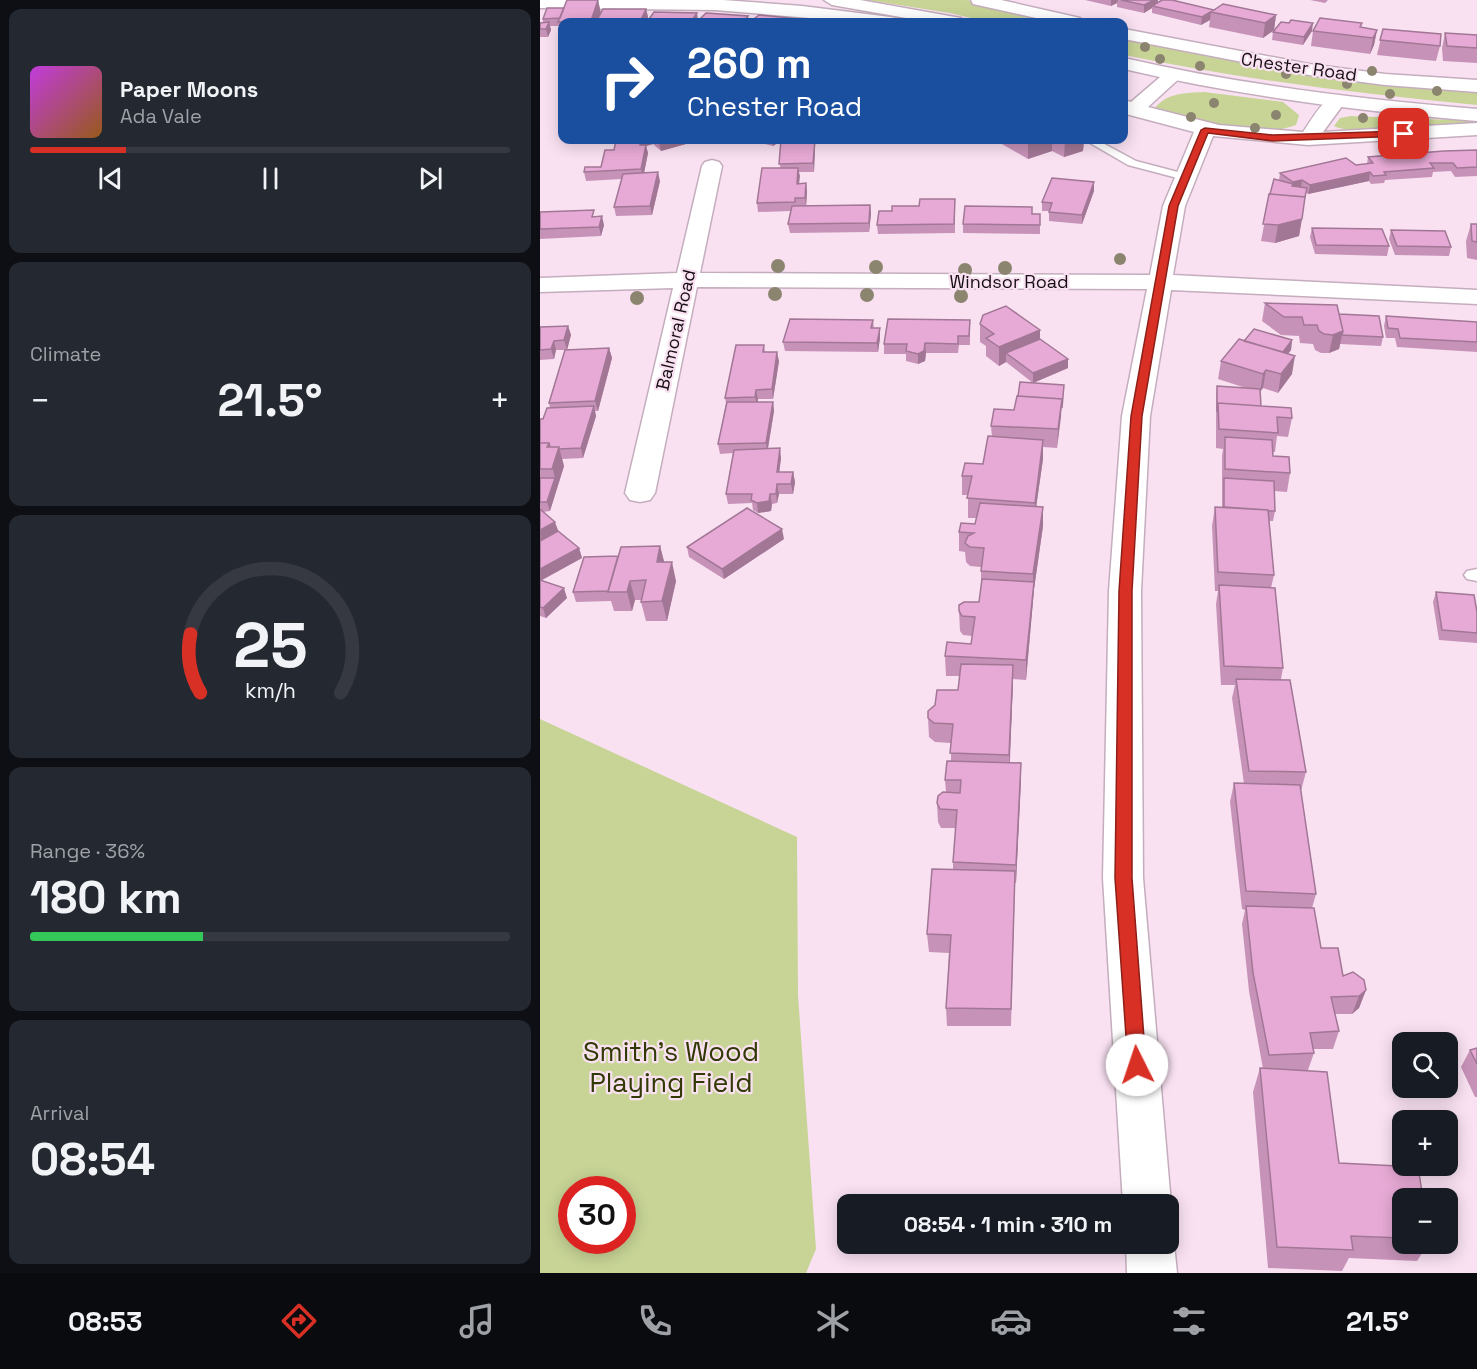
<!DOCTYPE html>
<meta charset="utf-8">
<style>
:root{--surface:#171b24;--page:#242831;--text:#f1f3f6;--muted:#9ea1a6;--line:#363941;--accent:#d93025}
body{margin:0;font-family:"Space Grotesk",sans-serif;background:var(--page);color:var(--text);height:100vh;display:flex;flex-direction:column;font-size:22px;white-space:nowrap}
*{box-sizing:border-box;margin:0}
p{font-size:20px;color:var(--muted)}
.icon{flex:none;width:33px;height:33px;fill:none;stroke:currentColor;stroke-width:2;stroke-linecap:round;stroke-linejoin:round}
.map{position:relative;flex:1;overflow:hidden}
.sheet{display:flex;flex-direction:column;gap:9px;padding:9px;background:#0d0f14;width:540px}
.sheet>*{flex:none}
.banner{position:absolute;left:18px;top:18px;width:570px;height:126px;border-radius:12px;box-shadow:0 3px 15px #0003;background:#1a4fa0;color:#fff;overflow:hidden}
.fabs{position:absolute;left:852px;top:1032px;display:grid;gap:12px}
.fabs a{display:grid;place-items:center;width:66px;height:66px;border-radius:12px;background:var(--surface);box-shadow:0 3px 15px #0003;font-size:30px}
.speed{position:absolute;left:18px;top:1176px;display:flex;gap:12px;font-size:30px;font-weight:700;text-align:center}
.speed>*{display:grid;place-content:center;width:78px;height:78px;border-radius:50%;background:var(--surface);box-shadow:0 3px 15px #0003;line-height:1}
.speed .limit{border:9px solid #d22;background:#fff;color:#111}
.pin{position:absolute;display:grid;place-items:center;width:51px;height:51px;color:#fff;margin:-26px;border-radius:12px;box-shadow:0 3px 9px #0006}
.me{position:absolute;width:66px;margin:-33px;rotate:356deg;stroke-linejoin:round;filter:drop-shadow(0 0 4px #0008)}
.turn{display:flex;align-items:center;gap:21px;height:126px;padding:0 30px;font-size:27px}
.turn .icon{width:78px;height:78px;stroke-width:2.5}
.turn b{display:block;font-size:42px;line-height:51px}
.big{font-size:45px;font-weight:700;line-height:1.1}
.sheet .widget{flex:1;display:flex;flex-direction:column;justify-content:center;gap:9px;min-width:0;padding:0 21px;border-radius:12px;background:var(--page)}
.sheet .dial{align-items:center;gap:0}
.dial svg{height:156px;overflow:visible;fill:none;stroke:var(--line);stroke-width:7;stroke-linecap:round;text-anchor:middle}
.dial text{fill:var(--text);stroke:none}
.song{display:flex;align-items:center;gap:18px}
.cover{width:72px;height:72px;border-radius:9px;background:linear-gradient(135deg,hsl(290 70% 55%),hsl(30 70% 35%))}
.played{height:6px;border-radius:3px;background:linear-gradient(90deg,var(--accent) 20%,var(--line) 20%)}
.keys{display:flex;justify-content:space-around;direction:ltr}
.heat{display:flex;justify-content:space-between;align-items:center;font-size:33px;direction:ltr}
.charge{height:9px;border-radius:4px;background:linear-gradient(90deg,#34c759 36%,var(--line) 0)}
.trip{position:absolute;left:297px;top:1194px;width:342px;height:60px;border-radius:12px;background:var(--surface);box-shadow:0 3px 15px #0003;font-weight:700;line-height:60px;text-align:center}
.tabs{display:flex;height:96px;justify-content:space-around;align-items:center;background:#090b0e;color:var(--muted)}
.tabs .icon{width:42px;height:42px}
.tabs .selected{color:var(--accent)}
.tabs b{font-size:27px;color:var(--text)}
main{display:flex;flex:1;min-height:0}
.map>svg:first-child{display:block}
.green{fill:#c7d496;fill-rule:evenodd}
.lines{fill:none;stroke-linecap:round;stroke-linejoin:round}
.service-casing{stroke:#c4adbd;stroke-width:3}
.minor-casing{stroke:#c4adbd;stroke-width:3}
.secondary-casing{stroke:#c4adbd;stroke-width:3}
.service{fill:#fff;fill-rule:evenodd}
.minor{fill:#fff;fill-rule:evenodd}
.secondary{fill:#fff;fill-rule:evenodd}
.tree{fill:#8b856f}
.wall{fill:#c792b8}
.shaded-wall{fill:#a27796}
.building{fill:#e7aad6;stroke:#a27796;stroke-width:1.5}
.route{fill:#d93025;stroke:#8d1f18;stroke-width:1.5}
.labels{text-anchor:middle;stroke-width:4.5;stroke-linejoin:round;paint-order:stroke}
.far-street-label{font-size:18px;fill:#170f15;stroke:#f9e1f2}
.near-park-label{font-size:27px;fill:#313904;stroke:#f9e1f2}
</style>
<main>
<section class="sheet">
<div class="widget">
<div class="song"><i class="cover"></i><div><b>Paper Moons</b><p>Ada Vale</p></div></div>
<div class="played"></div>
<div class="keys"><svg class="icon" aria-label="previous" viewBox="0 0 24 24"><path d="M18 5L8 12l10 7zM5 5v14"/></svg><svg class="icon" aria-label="pause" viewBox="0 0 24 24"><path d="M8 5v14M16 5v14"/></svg><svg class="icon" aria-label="next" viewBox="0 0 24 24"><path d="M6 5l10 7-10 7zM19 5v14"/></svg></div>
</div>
<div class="widget"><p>Climate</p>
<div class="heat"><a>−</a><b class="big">21.5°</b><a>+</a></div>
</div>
<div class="widget dial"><svg viewBox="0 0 100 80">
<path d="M14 69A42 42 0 1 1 86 69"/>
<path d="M14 69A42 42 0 0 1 9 39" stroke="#d93025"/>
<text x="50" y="56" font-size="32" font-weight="700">25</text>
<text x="50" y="72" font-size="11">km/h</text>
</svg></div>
<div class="widget"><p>Range · 36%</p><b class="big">180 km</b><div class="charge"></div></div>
<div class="widget"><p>Arrival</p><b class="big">08:54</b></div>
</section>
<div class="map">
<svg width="937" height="1273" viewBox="0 0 937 1273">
<rect width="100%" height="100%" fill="#f9e1f2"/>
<path class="green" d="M327,0H427L520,22H448L410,13Z
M584,39L666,56L756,71L937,90V105C818,94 701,79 584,55Z
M664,92L743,102L759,115L756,125C743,129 729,133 715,132C687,131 640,119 615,108C627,93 645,93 664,92Z
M811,116L937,121V125C910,126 813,137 794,126L800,118Z
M0,719L257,837L258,995L276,1249L266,1273H0ZM32,1190H82V1240H32Z"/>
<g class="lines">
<g class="service-casing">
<path id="service" d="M545,140H557L596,161L649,175L651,177L645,180L588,165Z
M937,569V581L927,579L924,575L927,571Z"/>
</g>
<g class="minor-casing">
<path id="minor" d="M0,0H183L262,6L350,17L356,18L359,22H318L175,10L0,8Z
M431,0H461L540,18L543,22H514L433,4Z
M584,29L769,64L845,74L937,80V92L845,85L769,75L584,39Z
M633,70L640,72L642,76L608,107L679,125L763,132C773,119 784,93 802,98L805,102L783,132L937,123V135L768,145L673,136L645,206L633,275L937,290V304L631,290L610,416L601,591L603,878L631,1204L628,1209V1204H583L563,878L569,591L582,416L607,289L157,287L115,493L110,500L100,502L90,500L85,493L133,288L0,292V278L137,273L162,166L165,162L172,160L179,162L182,166L160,273L610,275L623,206L654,132L586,114L584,112V100L591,102L626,72Z
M628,1230L634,1244L637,1273H587L586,1244H628Z"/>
</g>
<g class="secondary-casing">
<path id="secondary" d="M284,0H320L415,17L421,18L424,22H389L292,5Z
M584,58C701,85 818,99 937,109V121C818,111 700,96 584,69Z"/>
</g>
<use href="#service" class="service"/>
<use href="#minor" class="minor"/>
<use href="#secondary" class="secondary"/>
</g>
<g class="tree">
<circle cx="605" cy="47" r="5"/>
<circle cx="620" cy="59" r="5"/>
<circle cx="660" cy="66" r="5"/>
<circle cx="832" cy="71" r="5"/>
<circle cx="746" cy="74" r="5"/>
<circle cx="807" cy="84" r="5"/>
<circle cx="897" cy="91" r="5"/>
<circle cx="850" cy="94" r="5"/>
<circle cx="674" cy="103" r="5"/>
<circle cx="736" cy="115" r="5"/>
<circle cx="651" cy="117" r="5"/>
<circle cx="823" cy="118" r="5"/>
<circle cx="859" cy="124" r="5"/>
<circle cx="715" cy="128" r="5"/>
<circle cx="580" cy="259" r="6"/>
<circle cx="238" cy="266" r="7"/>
<circle cx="336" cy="267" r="7"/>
<circle cx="465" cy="268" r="7"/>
<circle cx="425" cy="270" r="7"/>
<circle cx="235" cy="294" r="7"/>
<circle cx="327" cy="295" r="7"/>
<circle cx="421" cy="296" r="7"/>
<circle cx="97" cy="298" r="7"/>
</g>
<path class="wall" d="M58,0L61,14L106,9L108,17L105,22H22V37L19,26H10L11,30L8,37H0V23L3,22V19L24,8Z
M545,0H618L617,3L674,10L736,15L734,30L723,38L669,27L670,20L661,25L612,13V8L604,13L577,7V3L571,6Z
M770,0H788L785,3Z
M821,28L837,30L834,45L830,54L771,46L773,31Z
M843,29L900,46L896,61L837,55Z
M772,31L763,45L732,40L733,32Z
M905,33L937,35V63L903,61L902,48Z
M76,140H160L121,151L113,144L106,146L108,153L104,173L120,181L112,215L76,216L74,207L82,179L46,181L44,172L61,167L74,150Z
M209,140H275V147L274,172H259V184L266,183L267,192L266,206L330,205L331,214L329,232L250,233L248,224L251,211L218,212L217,203L240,168L241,142H239L233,146Z
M455,140H544L543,151L524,157L512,151L488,159Z
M937,150V176L915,177L911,171L893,172L892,177L845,180L844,183L831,184L829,181L768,194L766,192L759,236L735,243L721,241L730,194L739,180L740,173L827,164L828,157Z
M554,182V191L542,224L509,221V211H502V202Z
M415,199V233L338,234L337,225L379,206Z
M0,212L55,217L64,225L61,236L0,239Z
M500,214V234L423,233V224Z
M931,224H937V260L927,258L926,241Z
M772,228L849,246L847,256L775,254L770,237Z
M851,230L911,247L909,256L855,255L849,239Z
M725,303L799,314L843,337L841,346L800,344L799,349L789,353H781L775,350L773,344L760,343L759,336L741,335L722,321Z
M846,316L937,322V352L857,347L855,338H846L844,326Z
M333,320L334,328L340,338L338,352L245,351L243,342Z
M430,320V345H419L418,353H386L385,361L378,364L366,361V354H344V344Z
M440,324L500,339L528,368L493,383L466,362L459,366L446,356V346L440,342Z
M28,326L31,335L27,350H16L14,359L0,360V327Z
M752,340L751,350L748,354L752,374L738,393L723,388L720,391L721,406L752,418L748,437L737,436L735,452H733V456L750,473L747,492L734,491L735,511L733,521H729L734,575L731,588L743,668L741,679L766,772L761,791L776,894L772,908L781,948L803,976L826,990L819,1008L812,1014H795L799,1031L793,1049H773L774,1053L768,1070H760L799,1163L862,1198V1244H888L877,1261L809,1258L802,1271L728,1268L713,1092L720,1068L723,1069L709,991L702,924L705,910L702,909L690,802L694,783L704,784L692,698L695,685H681L676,604L678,591H675L672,526L675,507H682V456L683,449L676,448V396L677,386L706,388L678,379L681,361L704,341Z
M224,345L225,352L239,361L233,399H218V402H233L234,411L228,449L241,458L239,472H253L255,482L253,494H239L237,503L232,504L231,511L218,513L213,510L212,503L188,504L186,494L193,453L180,454L178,444L186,403L185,398Z
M69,348L72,358L58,411H55L56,416L43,458L22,459L24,466L10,511L3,512L18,531L39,548L42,558L2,580L27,598L6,618L0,616V419H3L10,408L9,403Z
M524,385L517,448L503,447V459L496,507L503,526L494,589L493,601L486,680L473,679L470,762L481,763L476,883H475L471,1026H407L406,1008L409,953L389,952L387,934L413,870V862L416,828H401L398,822L397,803L406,792L405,780L411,761V743L395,742L389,737L388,718L418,690L420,676H406L405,656L431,644L432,636L423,635L420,631L419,611L439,602L441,587V567L430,566L426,562L425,552L419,551V532L435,524L437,518H428V495H422V476L443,464L452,437L451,426L474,410Z
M244,539L184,579L149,557L147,547Z
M120,546L124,562L136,581L127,621H106L101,602V600H95L92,611H74L71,601L36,602L33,592L78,556Z
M896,592L937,612V643L899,640L893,602Z
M937,1048V1097H935L921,1067L930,1050Z"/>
<path class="shaded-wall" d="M58,0L61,14L58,22H51Z
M571,0H578L577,3L571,6Z
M614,0H618L617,5L612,6V8L604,13V5Z
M106,9L108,17L105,22H100Z
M671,12L670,20L661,25L662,17Z
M157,13L158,21L157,22H151Z
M736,15L734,30L723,38L725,23Z
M208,16L209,22H203Z
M9,22L11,30L8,37L6,29Z
M773,23L772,31L763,45L764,37Z
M837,30L834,45L830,54L833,38Z
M101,140H112L113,144L106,146L108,153L103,178L101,169L100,145Z
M129,140H160L121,151L119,142Z
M232,140H239V142L233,146Z
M275,140V147L274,172L273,163Z
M497,140H512V151L488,159V142Z
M529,140H544L543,151L524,157L525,141Z
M258,168L260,176L258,193L257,184Z
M118,172L120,181L112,215L110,206Z
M830,172L829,181L768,194L770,185Z
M762,180L761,188L751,191L753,182Z
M554,182V191L542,224V215Z
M266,183L267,192L266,207L265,198Z
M330,205L331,214L329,232V223Z
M62,216L64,225L61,236L59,227Z
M762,219L759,236L735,243L738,225Z
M28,326L31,335L27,350L24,340Z
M340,328V338L338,352L337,343Z
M500,330V348L466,353V362L459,366V347Z
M803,331L799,349L789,353L793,335Z
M752,340L751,350L735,369L737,360Z
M14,341L16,350L14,359L11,349Z
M385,343L386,353L385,361L378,364V354Z
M69,348L72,358L58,411L55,401Z
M237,352L239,361L233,399L232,389Z
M755,356L752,374L738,393L741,374Z
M528,359V368L493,383V373Z
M726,370L723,388L720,392L723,374Z
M216,390L218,399L217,407L215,397Z
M522,399L521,417L517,448L518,429Z
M233,402L234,411L227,453L226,443Z
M54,406L56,416L43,458L41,448Z
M503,440V459L494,522L495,503Z
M9,443L19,447L24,466L10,511L7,502L15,478L7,447Z
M240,448L241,458L238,482L237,472Z
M253,472L255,482L253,494L251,484Z
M237,484L239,494L237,503L236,494Z
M230,494L232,504L231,511L218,513L217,503Z
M503,507V526L494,589L493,601L486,680V660L493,588V574Z
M15,522L22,541L0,553V530Z
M242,529L244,539L184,579L182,569Z
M120,546L125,565L117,562Z
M39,548L42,558L0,581V569Z
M132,562L136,581L127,621L122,601Z
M90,581L95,600L92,611L87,592Z
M24,588L27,598L6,618L3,608Z
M473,665V684L469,774V755Z
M481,763V782L476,883V865Z
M826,990L819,1008L812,1014L819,996Z"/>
<path class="building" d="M27,0H58L51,21L18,22Z
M581,0H614L604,5Z
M622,0H632L674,10L662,17L612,6Z
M683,4L736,15L725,23L671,12Z
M7,8H24L20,18L3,19Z
M63,9H106L100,22H56Z
M114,12L157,13L151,22H107Z
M166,13L208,16L203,22H157Z
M219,15L260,19L256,22H210Z
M780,18L822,23L820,27L837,30L833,38L773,31Z
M751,20L773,23L764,37L733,32L741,22L749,23Z
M9,22L6,29H0V23Z
M843,29L901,34L900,46L840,40Z
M905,33L937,35V48L907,46Z
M76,140H101L100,145H106L101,169L44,172L45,167H61L65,150H74Z
M116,140H129L119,142Z
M241,140H275L273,163L239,164Z
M483,140H497L488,142Z
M937,150V167L917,168L913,163H890L894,168L844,172L846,175L833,176L830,172L770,185L762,180L753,182L740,173L806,158L816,165L833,163L828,157L904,151Z
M222,168H258L257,184L266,183L265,198H255V202L217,203Z
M118,172L110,206L74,207L83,174Z
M512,178L554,182L542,215L509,212L512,203L502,202Z
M734,179L753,184L752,186L767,188L765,197L730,194Z
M729,194L765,197L762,219L738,225L723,224Z
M380,199H415L414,224L337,225L339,211H352V206H379Z
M330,205L329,223L248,224L252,206Z
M425,206L492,207V214H500V225L423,224Z
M54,210L52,217L62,216L59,227L0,229V212Z
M931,224H937V242L932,241Z
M772,228L842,229L849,246L776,245Z
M851,230L905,231L911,247L857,246Z
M725,303L797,305L803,331L793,335L784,334L779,331L777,325H764L762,317H744Z
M466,306L500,330L459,347L446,338L454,334L440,324L443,315Z
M799,314L839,316L843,337L802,335L803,331Z
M846,316L937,322V342L860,338L858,329L848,328Z
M250,319L333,320L331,328H340L337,343L243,342Z
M348,319L430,320L429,336H418V344L385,343L384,351L378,354L366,351L367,344H344Z
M28,326L24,340L14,341L11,349L0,350V327Z
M714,329L752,340L743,352L704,341Z
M500,339L528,359L493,373L466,353Z
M699,339L755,356L741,374L726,370L723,374L681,361Z
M196,345H224L223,352H237L232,389L216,390L215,397L185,398Z
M69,348L55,401L9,403L25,350Z
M480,382L524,385L522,408V399L478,396Z
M677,386L720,389L721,406L678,403L677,412Z
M477,396L522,399L518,429L451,426L454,409L474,410Z
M187,402H233L226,443L178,444Z
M678,403L751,408L752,418L737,417L738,433L679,429Z
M54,406L41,448L19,449V447H10L9,443H0V419H3L7,408Z
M448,436L503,440L495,503L427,498L432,476H422L425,463L443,464Z
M685,437L732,440L733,456L749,457L750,473L685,469Z
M0,443H9L7,447H19L12,469H0Z
M240,448L237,472H253L251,484H237L236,494H230L229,501L217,503L211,500L212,494H186L194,450Z
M0,478H15L7,502H0Z
M684,478L734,481L735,511H728V510L684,507Z
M440,503L503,507L493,574L441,571L444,548L430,547L425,543L428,536L434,533L419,532L421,523L435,524Z
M675,507L728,510L734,575L678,572Z
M207,508L242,529L182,569L147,547Z
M0,509L15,522L0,530Z
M18,531L39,548L0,569V541Z
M120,546L117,562H132L122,601L101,602L106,580L90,581L87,592H68L81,547Z
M78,556L68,591L33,592L44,557Z
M442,579L494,582L486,660L405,656L407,642L431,644L435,617L422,616L419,611V605L424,602H439Z
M0,580L24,588L3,608L0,607Z
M679,585L735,588L743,668L684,666Z
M896,592L934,595L937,612V633L902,630Z
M421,664L473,665L469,755L410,753L413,724L394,723L388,718V711L395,705L397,690H418Z
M696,679L750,680L766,772L709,771Z
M407,761L481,763L476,865L413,862L417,810L400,809L397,803L398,796L403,792L420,793L421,780H405Z
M694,783L760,785L776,894L706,891Z
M392,869L475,871L471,1009L406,1008L411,935L387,934Z
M706,906L774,908L781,948H798L803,976L813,972L824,980L826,990L819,996L791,997L799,1031L770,1033L774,1053L729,1055L713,973Z
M937,1048V1064L930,1050Z
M720,1068L787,1072L799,1163L878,1167L883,1198H862V1238L811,1236L813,1250L737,1247Z"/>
<path class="route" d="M665,128L733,135L864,131L869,134L864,136L733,141L668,133L638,206L602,416L592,591V878L606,1065L603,1071L597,1073L591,1071L588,1065L575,878L579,591L591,416L629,206L661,130Z"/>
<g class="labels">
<g class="far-street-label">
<text transform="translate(759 67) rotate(8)" y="6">Chester Road</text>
<text x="469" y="288">Windsor Road</text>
<text transform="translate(136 330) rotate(-77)" y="6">Balmoral Road</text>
</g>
<g class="near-park-label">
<text x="131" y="1061">Smith's Wood<tspan x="131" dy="31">Playing Field</tspan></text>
</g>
</g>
</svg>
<div class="fabs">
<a><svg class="icon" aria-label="search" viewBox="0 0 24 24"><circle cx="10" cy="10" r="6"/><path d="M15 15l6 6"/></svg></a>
<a>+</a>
<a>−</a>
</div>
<div class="speed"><div class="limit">30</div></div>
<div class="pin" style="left:864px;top:134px;background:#d93025"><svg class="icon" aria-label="arrive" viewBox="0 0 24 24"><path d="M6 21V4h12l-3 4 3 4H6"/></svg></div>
<svg class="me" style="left:597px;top:1065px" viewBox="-20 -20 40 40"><circle r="19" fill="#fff"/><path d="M0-13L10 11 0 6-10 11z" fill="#d93025"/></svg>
<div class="trip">08:54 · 1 min · 310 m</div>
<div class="banner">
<div class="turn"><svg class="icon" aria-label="right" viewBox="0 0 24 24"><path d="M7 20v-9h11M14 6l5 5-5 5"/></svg><div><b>260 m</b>Chester Road</div></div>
</div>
</div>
</main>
<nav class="tabs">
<b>08:53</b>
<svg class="icon selected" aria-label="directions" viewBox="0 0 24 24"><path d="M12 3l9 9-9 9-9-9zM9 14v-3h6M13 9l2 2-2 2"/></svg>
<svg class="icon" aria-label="music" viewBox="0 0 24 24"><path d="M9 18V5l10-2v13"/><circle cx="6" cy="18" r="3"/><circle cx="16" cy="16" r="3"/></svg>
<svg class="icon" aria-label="phone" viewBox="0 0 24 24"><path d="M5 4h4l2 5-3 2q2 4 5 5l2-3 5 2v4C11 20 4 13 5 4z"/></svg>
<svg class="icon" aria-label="climate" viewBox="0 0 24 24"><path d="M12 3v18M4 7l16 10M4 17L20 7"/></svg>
<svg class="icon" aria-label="car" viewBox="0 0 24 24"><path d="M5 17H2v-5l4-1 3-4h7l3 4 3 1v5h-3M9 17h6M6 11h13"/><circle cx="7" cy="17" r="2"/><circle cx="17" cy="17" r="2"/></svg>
<svg class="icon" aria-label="filters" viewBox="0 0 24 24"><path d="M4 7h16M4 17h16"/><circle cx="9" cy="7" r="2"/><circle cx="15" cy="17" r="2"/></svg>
<b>21.5°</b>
</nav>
